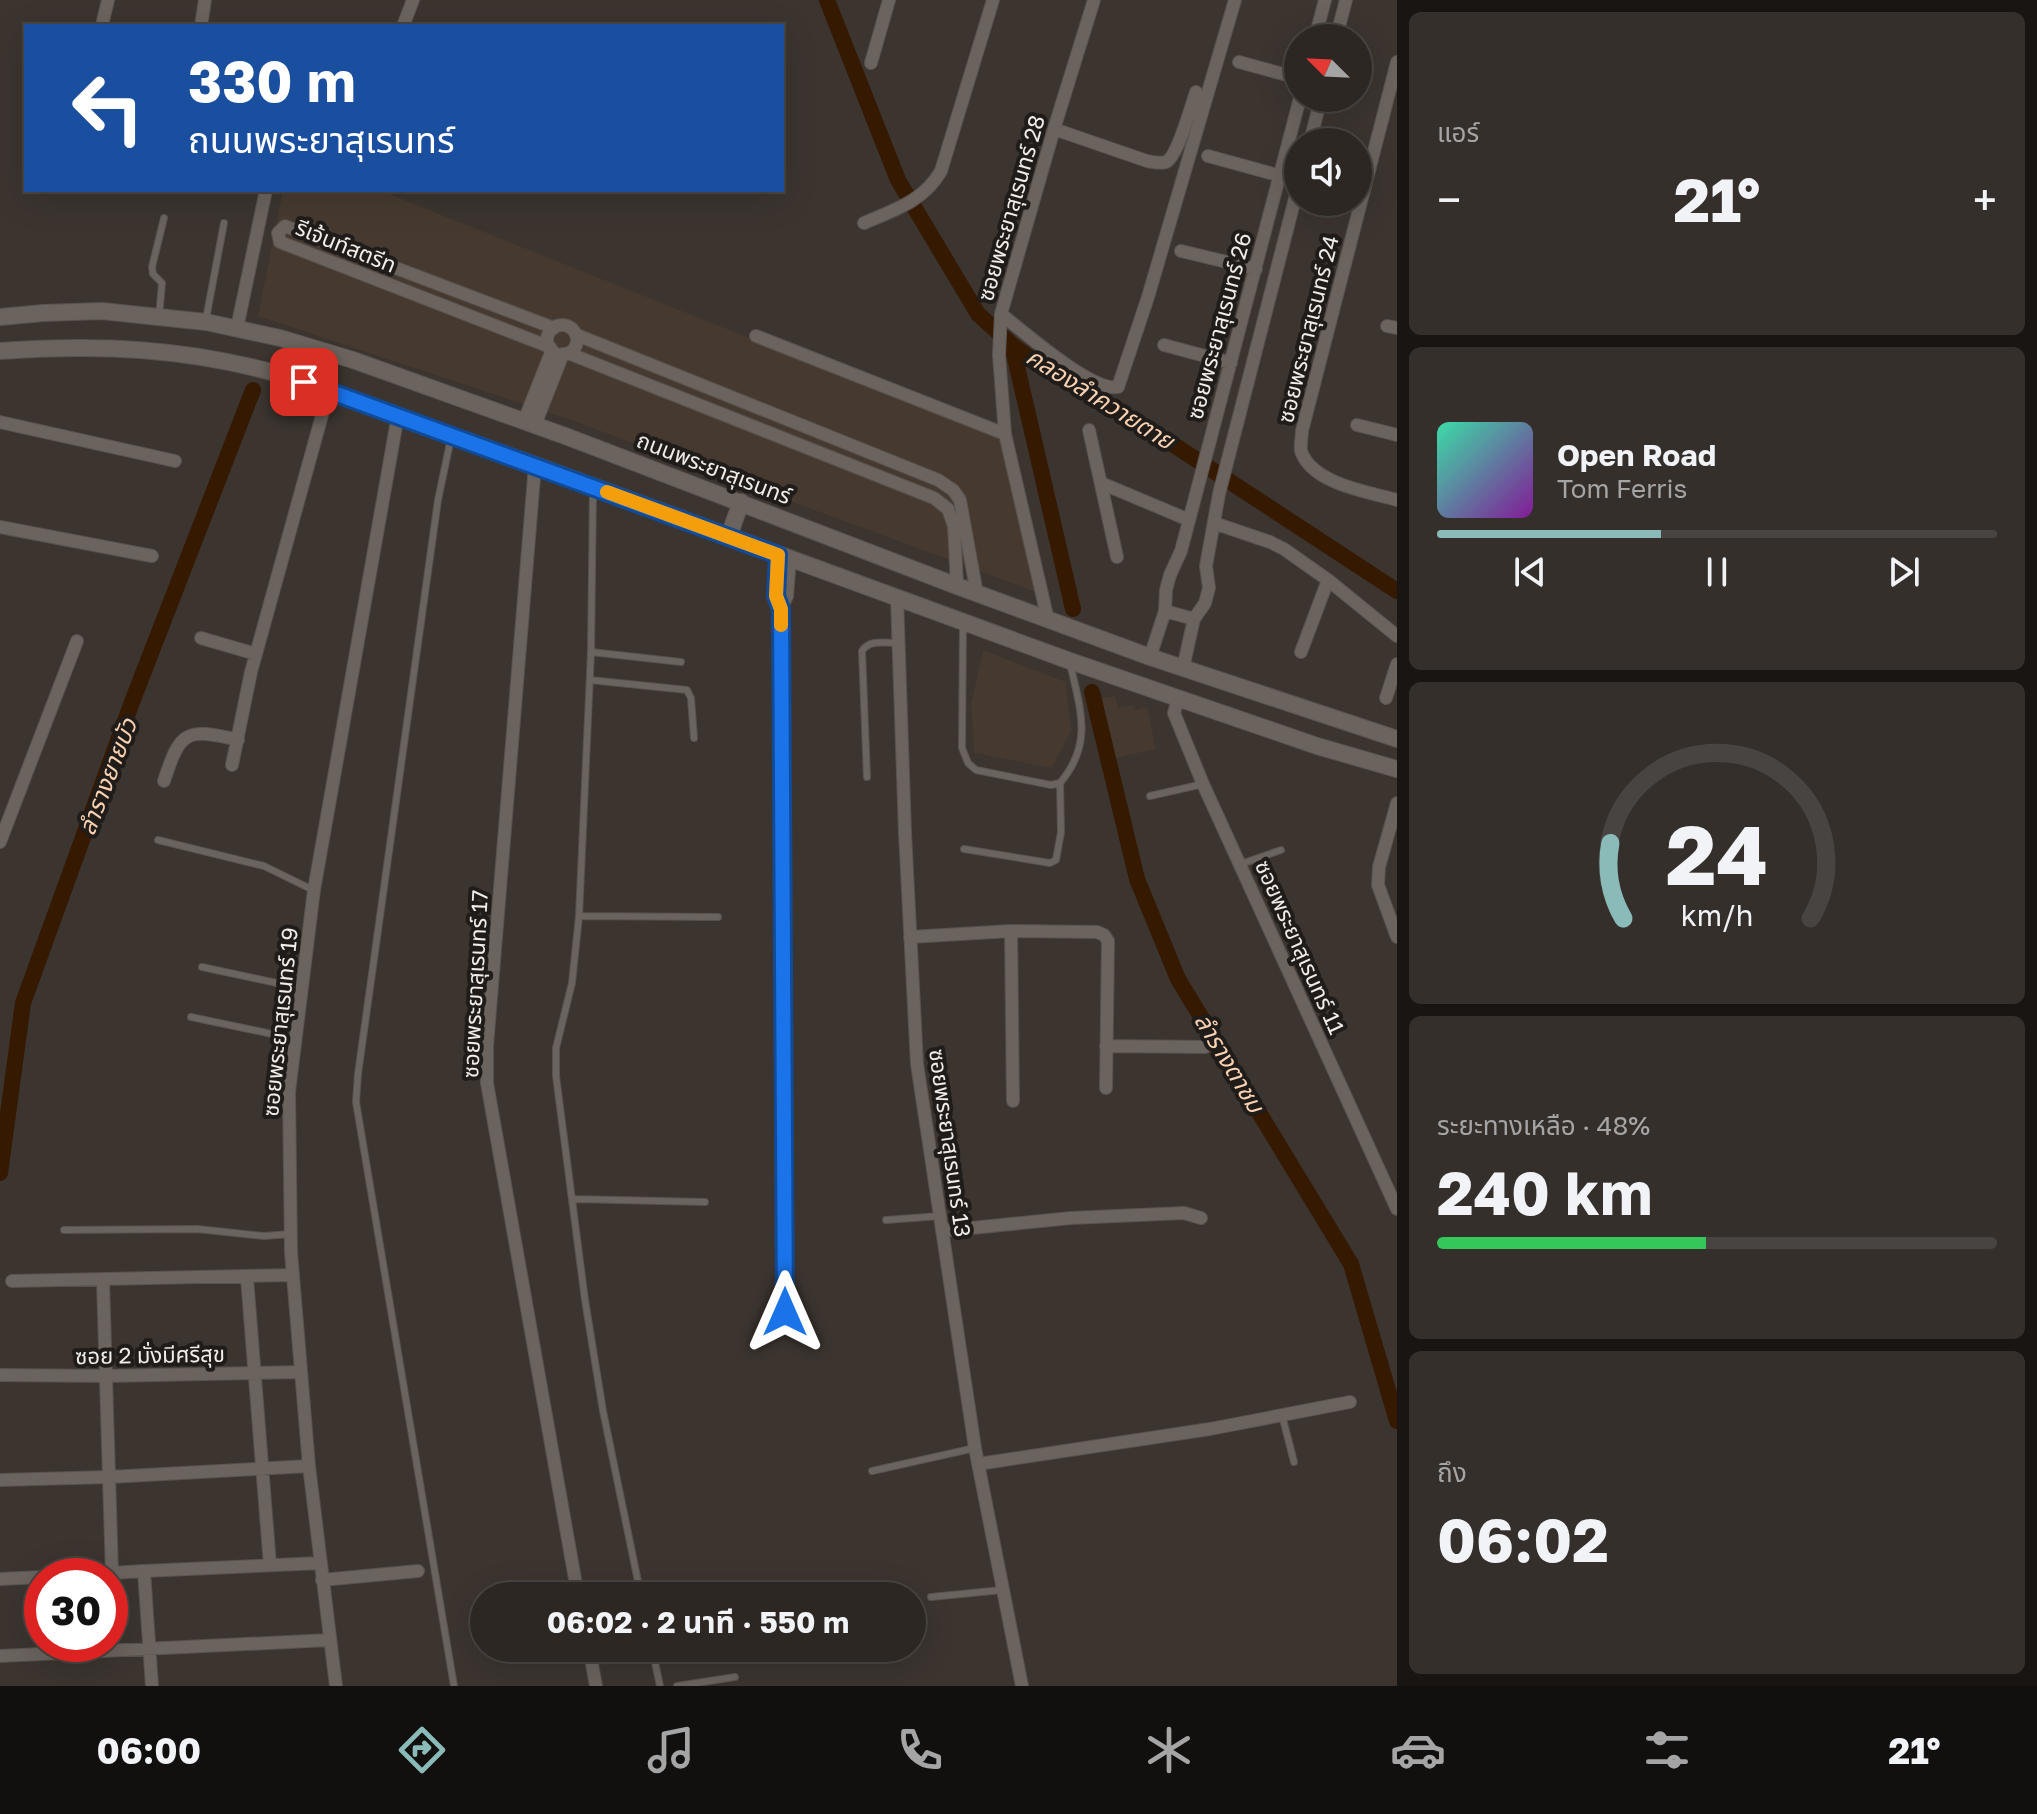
<!DOCTYPE html>
<html lang="th">
<meta charset="utf-8">
<style>
:root{--surface:#2c2723;--page:#342f2b;--text:#f1f3f6;--muted:#a6a5a6;--line:#484441;--accent:#8bbbb9}
body{margin:0;font-family:"Golos Text","Noto Sans Thai",sans-serif;background:var(--page);color:var(--text);height:100vh;display:flex;flex-direction:column;font-size:30px;white-space:nowrap}
*{box-sizing:border-box;margin:0}
p{font-size:26px;color:var(--muted)}
.icon{flex:none;width:44px;height:44px;fill:none;stroke:currentColor;stroke-width:2;stroke-linecap:round;stroke-linejoin:round}
.map{position:relative;flex:1;overflow:hidden}
.panel{display:flex;flex-direction:column;gap:12px;padding:12px;background:#181513;width:640px}
.panel>*{flex:none}
.hud{position:absolute;left:24px;top:24px;width:760px;height:168px;border-radius:0px;box-shadow:0 8px 32px #0002,0 0 0 2px var(--line);background:#1a4fa0;color:#fff;overflow:hidden}
.needle{width:52px;rotate:294deg}
.controls{position:absolute;left:1284px;top:24px;display:grid;gap:16px}
.controls a{display:grid;place-items:center;width:88px;height:88px;border-radius:50%;background:var(--surface);box-shadow:0 8px 32px #0002,0 0 0 2px var(--line);font-size:40px}
.speed{position:absolute;left:24px;top:1558px;display:flex;gap:16px;font-size:40px;font-weight:700;text-align:center}
.speed>*{display:grid;place-content:center;width:104px;height:104px;border-radius:50%;background:var(--surface);box-shadow:0 8px 32px #0002,0 0 0 2px var(--line);line-height:1}
.speed .limit{border:12px solid #d22;background:#fff;color:#111}
.pin{position:absolute;display:grid;place-items:center;width:68px;height:68px;color:#fff;margin:-34px;border-radius:16px;box-shadow:0 4px 12px #0006}
.me{position:absolute;width:88px;margin:-44px;rotate:0deg;stroke-linejoin:round;filter:drop-shadow(0 0 6px #0008)}
.turn{display:flex;align-items:center;gap:28px;height:168px;padding:0 32px;font-size:36px}
.turn .icon{width:104px;height:104px;stroke-width:2.5}
.turn b{display:block;font-size:56px;line-height:68px}
.big{font-size:60px;font-weight:700;line-height:1.1}
.panel .card{flex:1;display:flex;flex-direction:column;justify-content:center;gap:12px;min-width:0;padding:0 28px;border-radius:12px;background:var(--page)}
.panel .dial{align-items:center;gap:0}
.dial svg{height:208px;overflow:visible;fill:none;stroke:var(--line);stroke-width:7;stroke-linecap:round;text-anchor:middle}
.dial text{fill:var(--text);stroke:none}
.song{display:flex;align-items:center;gap:24px}
.cover{width:96px;height:96px;border-radius:12px;background:linear-gradient(135deg,hsl(160 70% 55%),hsl(290 70% 35%))}
.played{height:8px;border-radius:4px;background:linear-gradient(90deg,var(--accent) 40%,var(--line) 40%)}
.keys{display:flex;justify-content:space-around;direction:ltr}
.heat{display:flex;justify-content:space-between;align-items:center;font-size:44px;direction:ltr}
.charge{height:12px;border-radius:6px;background:linear-gradient(90deg,#34c759 48%,var(--line) 0)}
.trip{position:absolute;left:470px;top:1582px;width:456px;height:80px;border-radius:40px;background:var(--surface);box-shadow:0 8px 32px #0002,0 0 0 2px var(--line);font-weight:700;line-height:80px;text-align:center}
.tab-bar{display:flex;height:128px;justify-content:space-around;align-items:center;background:#12100e;color:var(--muted)}
.tab-bar .icon{width:56px;height:56px}
.tab-bar .current{color:var(--accent)}
.tab-bar b{font-size:36px;color:var(--text)}
main{display:flex;flex:1;min-height:0}
.map>svg:first-child{display:block}
.built{fill:#463a30}
.lines{fill:none;stroke-linecap:round;stroke-linejoin:round}
.canal{stroke:#351900;stroke-width:16}
.service-casing{stroke:#58524e;stroke-width:8}
.minor-casing{stroke:#58524e;stroke-width:14}
.tertiary-casing{stroke:#58524e;stroke-width:18}
.service{stroke:#6b635d;stroke-width:6}
.minor{stroke:#6b635d;stroke-width:12}
.tertiary{stroke:#6b635d;stroke-width:16}
.route-casing{stroke:#114b97;stroke-width:20}
.route{stroke:#1a73e8;stroke-width:14}
.slow{stroke:#f59e0b;stroke-width:14}
.labels{text-anchor:middle;stroke-width:8;stroke-linejoin:round;paint-order:stroke}
.street-label{font-size:22px;fill:#f1ede9;stroke:#1f1c1a}
.water-label{font-size:24px;font-style:italic;fill:#fad2b2;stroke:#1f1c1a}
</style>
<main>
<div class="map">
<svg width="1397" height="1686" viewBox="0 0 1397 1686">
<rect width="100%" height="100%" fill="#3b342f"/>
<path class="built" d="M283,190H379L1000,438L1036,592L568,419L258,316Z
M983,650L1066,682L1071,731L1052,768L974,753L971,705Z
M1115,696L1118,708L1134,705L1135,710L1147,707L1156,749L1115,758L1102,698Z"/>
<g class="lines">
<path class="canal" d="M827,0L898,180L978,314L1012,345L1039,365L1174,445L1397,591
M1012,345L1073,609
M1092,692L1137,879L1178,979L1351,1264L1397,1421
M0,1173L23,1003L132,702L253,390"/>
<g class="service-casing">
<path id="service" d="M159,317L162,283L153,274L152,267L164,218
M206,319L224,223
M451,438L438,500L358,1074L356,1102L454,1686
M593,490L591,652L579,916L572,983L556,1048V1076L585,1300L603,1411L641,1596
M963,623L962,748L968,763L976,770L1051,785L1060,783C1094,743 1080,709 1070,663
M591,652L681,662
M590,680L687,690L691,698L694,738
M867,777L862,651C869,639 886,643 899,643
M1150,796L1203,784
M158,840L264,866L313,890
M964,849L1050,863L1056,860L1061,832L1060,783
M1241,864L1281,850
M579,916L718,917
M202,967L300,988
M191,1017L296,1039
M573,1199L705,1202
M886,1220L940,1216
M64,1230L197,1229L264,1236L291,1234
M1282,1415L1294,1462
M872,1471L975,1448
M931,1597L1002,1590
M652,1648L660,1686
M677,1686L735,1677"/>
</g>
<g class="minor-casing">
<path id="minor" d="M103,21L108,0
M201,26L205,0
M403,26L413,0
M1315,38L1325,0
M1336,38L1346,0
M1239,62L1298,78
M1397,62L1302,431C1302,437 1300,445 1301,451C1312,484 1369,492 1397,500
M871,63L889,0
M1054,129L1147,161C1153,162 1160,164 1166,162C1178,156 1191,106 1196,92
M1310,142L1321,98
M1208,156L1281,176
M864,223C894,210 924,201 941,171L993,0
M1181,251L1256,269
M1001,314C1024,332 1092,392 1118,387L1148,297L1235,0
M547 340a15 15 0 1 1 30 0a15 15 0 1 1-30 0Z
M1387,326L1397,328
M237,328L266,190
M577,335L938,480L953,490L960,500L977,594
M756,336L1005,434
M1164,345L1231,363
M550,347L280,242L278,233L285,226L554,328
M568,353L934,498L948,509L954,526L957,586
M524,421L552,350
M0,422L175,461
M535,425L563,354
M1357,425L1397,435
M1089,430L1117,557
M535,465L487,1046V1083L578,1596
M1101,483L1189,520
M1214,523L1270,542L1284,549L1328,580L1397,636
M0,527L152,556
M778,555L776,596L781,609L785,1312
M897,598L905,833L917,1064L975,1448L1022,1686
M781,609L787,596L790,559
M1165,611L1194,619
M1048,620L1005,434L999,355L1001,314L1054,129L1094,0
M201,638L256,654
M1301,652L1328,580
M1150,657L1165,611L1166,590L1170,575L1181,551L1300,98
M1183,668L1194,619L1205,603L1209,588L1206,566L1219,494L1298,187
M1386,698L1397,664
M1178,699L1174,713L1203,784L1397,1209
M232,765L251,672L329,390
M164,781C180,732 185,727 238,740
M1397,803L1379,867L1378,885L1397,937
M0,842L77,641
M1011,931L1013,1101
M910,937L1011,931L1097,932L1104,935L1108,941L1106,1088
M1106,1046L1205,1047
M942,1231L1071,1218L1184,1213L1201,1218
M247,1278L270,1565
M12,1281L293,1275
M103,1281L112,1574
M0,1375L106,1376L301,1372
M978,1464L1210,1429L1350,1402
M0,1480L109,1477L309,1466
M144,1571L321,1563
M63,1576L144,1571L152,1686
M0,1579L42,1577
M322,1580L418,1571
M589,1648L596,1686
M0,1656L329,1640
M336,1686L309,1466L291,1252L289,1092L314,890L398,415"/>
</g>
<g class="tertiary-casing">
<path id="tertiary" d="M0,317L43,313L102,311L206,322L280,338L353,360L568,437L957,586L1150,657L1397,739
M0,351C98,344 184,348 279,374L535,465L1070,661L1317,746L1397,769
M729,536L741,502"/>
</g>
<use href="#service" class="service"/>
<use href="#minor" class="minor"/>
<use href="#tertiary" class="tertiary"/>
</g>
<g class="lines">
<g class="route-casing">
<path id="route" d="M304,382L778,555L776,596L781,609L785,1312"/>
</g>
<use href="#route" class="route"/>
<path class="slow" d="M607,492L778,555L776,596L781,609V625"/>
</g>
<g class="labels">
<g class="street-label">
<text transform="translate(1011 208) rotate(-74)" y="8">ซอยพระยาสุเรนทร์ 28</text>
<text transform="translate(346 246) rotate(22)" y="8">รีเจ้นท์สตรีท</text>
<text transform="translate(1219 326) rotate(-75)" y="8">ซอยพระยาสุเรนทร์ 26</text>
<text transform="translate(1308 329) rotate(-76)" y="8">ซอยพระยาสุเรนทร์ 24</text>
<text transform="translate(714 468) rotate(21)" y="8">ถนนพระยาสุเรนทร์</text>
<text transform="translate(1300 947) rotate(66)" y="8">ซอยพระยาสุเรนทร์ 11</text>
<text transform="translate(475 984) rotate(-87)" y="8">ซอยพระยาสุเรนทร์ 17</text>
<text transform="translate(280 1022) rotate(-84)" y="8">ซอยพระยาสุเรนทร์ 19</text>
<text transform="translate(950 1143) rotate(82)" y="8">ซอยพระยาสุเรนทร์ 13</text>
<text transform="translate(150 1355) rotate(-1)" y="8">ซอย 2 มั่งมีศรีสุข</text>
</g>
<g class="water-label">
<text transform="translate(1100 399) rotate(32)" y="8">คลองลำควายตาย</text>
<text transform="translate(108 777) rotate(-69)" y="8">ลำรางยายบัว</text>
<text transform="translate(1229 1063) rotate(59)" y="8">ลำรางตาชม</text>
</g>
</g>
</svg>
<div class="controls">
<a><svg class="needle" viewBox="-14 -14 28 28"><path d="M0-13l5 13h-10z" fill="#e53935"/><path d="M0 13l5-13h-10z" fill="#a6a5a6"/></svg></a>
<a><svg class="icon" aria-label="sound" viewBox="0 0 24 24"><path d="M4 9h4l5-4v14l-5-4H4zM17 9q2 3 0 6"/></svg></a>
</div>
<div class="speed"><div class="limit">30</div></div>
<div class="pin" style="left:304px;top:382px;background:#d93025"><svg class="icon" aria-label="arrive" viewBox="0 0 24 24"><path d="M6 21V4h12l-3 4 3 4H6"/></svg></div>
<svg class="me" style="left:785px;top:1312px" viewBox="-20 -20 40 40"><path d="M0-17L14 15 0 8-14 15z" fill="#1a73e8" stroke="#fff" stroke-width="4"/></svg>
<div class="trip">06:02 · 2 นาที · 550 m</div>
<div class="hud">
<div class="turn"><svg class="icon" aria-label="left" viewBox="0 0 24 24"><path d="M17 20v-9H6M10 6l-5 5 5 5"/></svg><div><b>330 m</b>ถนนพระยาสุเรนทร์</div></div>
</div>
</div>
<section class="panel">
<div class="card"><p>แอร์</p>
<div class="heat"><a>−</a><b class="big">21°</b><a>+</a></div>
</div>
<div class="card">
<div class="song"><i class="cover"></i><div><b>Open Road</b><p>Tom Ferris</p></div></div>
<div class="played"></div>
<div class="keys"><svg class="icon" aria-label="previous" viewBox="0 0 24 24"><path d="M18 5L8 12l10 7zM5 5v14"/></svg><svg class="icon" aria-label="pause" viewBox="0 0 24 24"><path d="M8 5v14M16 5v14"/></svg><svg class="icon" aria-label="next" viewBox="0 0 24 24"><path d="M6 5l10 7-10 7zM19 5v14"/></svg></div>
</div>
<div class="card dial"><svg viewBox="0 0 100 80">
<path d="M14 69A42 42 0 1 1 86 69"/>
<path d="M14 69A42 42 0 0 1 9 40" stroke="#8bbbb9"/>
<text x="50" y="56" font-size="32" font-weight="700">24</text>
<text x="50" y="72" font-size="11">km/h</text>
</svg></div>
<div class="card"><p>ระยะทางเหลือ · 48%</p><b class="big">240 km</b><div class="charge"></div></div>
<div class="card"><p>ถึง</p><b class="big">06:02</b></div>
</section>
</main>
<nav class="tab-bar">
<b>06:00</b>
<svg class="icon current" aria-label="directions" viewBox="0 0 24 24"><path d="M12 3l9 9-9 9-9-9zM9 14v-3h6M13 9l2 2-2 2"/></svg>
<svg class="icon" aria-label="music" viewBox="0 0 24 24"><path d="M9 18V5l10-2v13"/><circle cx="6" cy="18" r="3"/><circle cx="16" cy="16" r="3"/></svg>
<svg class="icon" aria-label="phone" viewBox="0 0 24 24"><path d="M5 4h4l2 5-3 2q2 4 5 5l2-3 5 2v4C11 20 4 13 5 4z"/></svg>
<svg class="icon" aria-label="climate" viewBox="0 0 24 24"><path d="M12 3v18M4 7l16 10M4 17L20 7"/></svg>
<svg class="icon" aria-label="car" viewBox="0 0 24 24"><path d="M5 17H2v-5l4-1 3-4h7l3 4 3 1v5h-3M9 17h6M6 11h13"/><circle cx="7" cy="17" r="2"/><circle cx="17" cy="17" r="2"/></svg>
<svg class="icon" aria-label="filters" viewBox="0 0 24 24"><path d="M4 7h16M4 17h16"/><circle cx="9" cy="7" r="2"/><circle cx="15" cy="17" r="2"/></svg>
<b>21°</b>
</nav>
